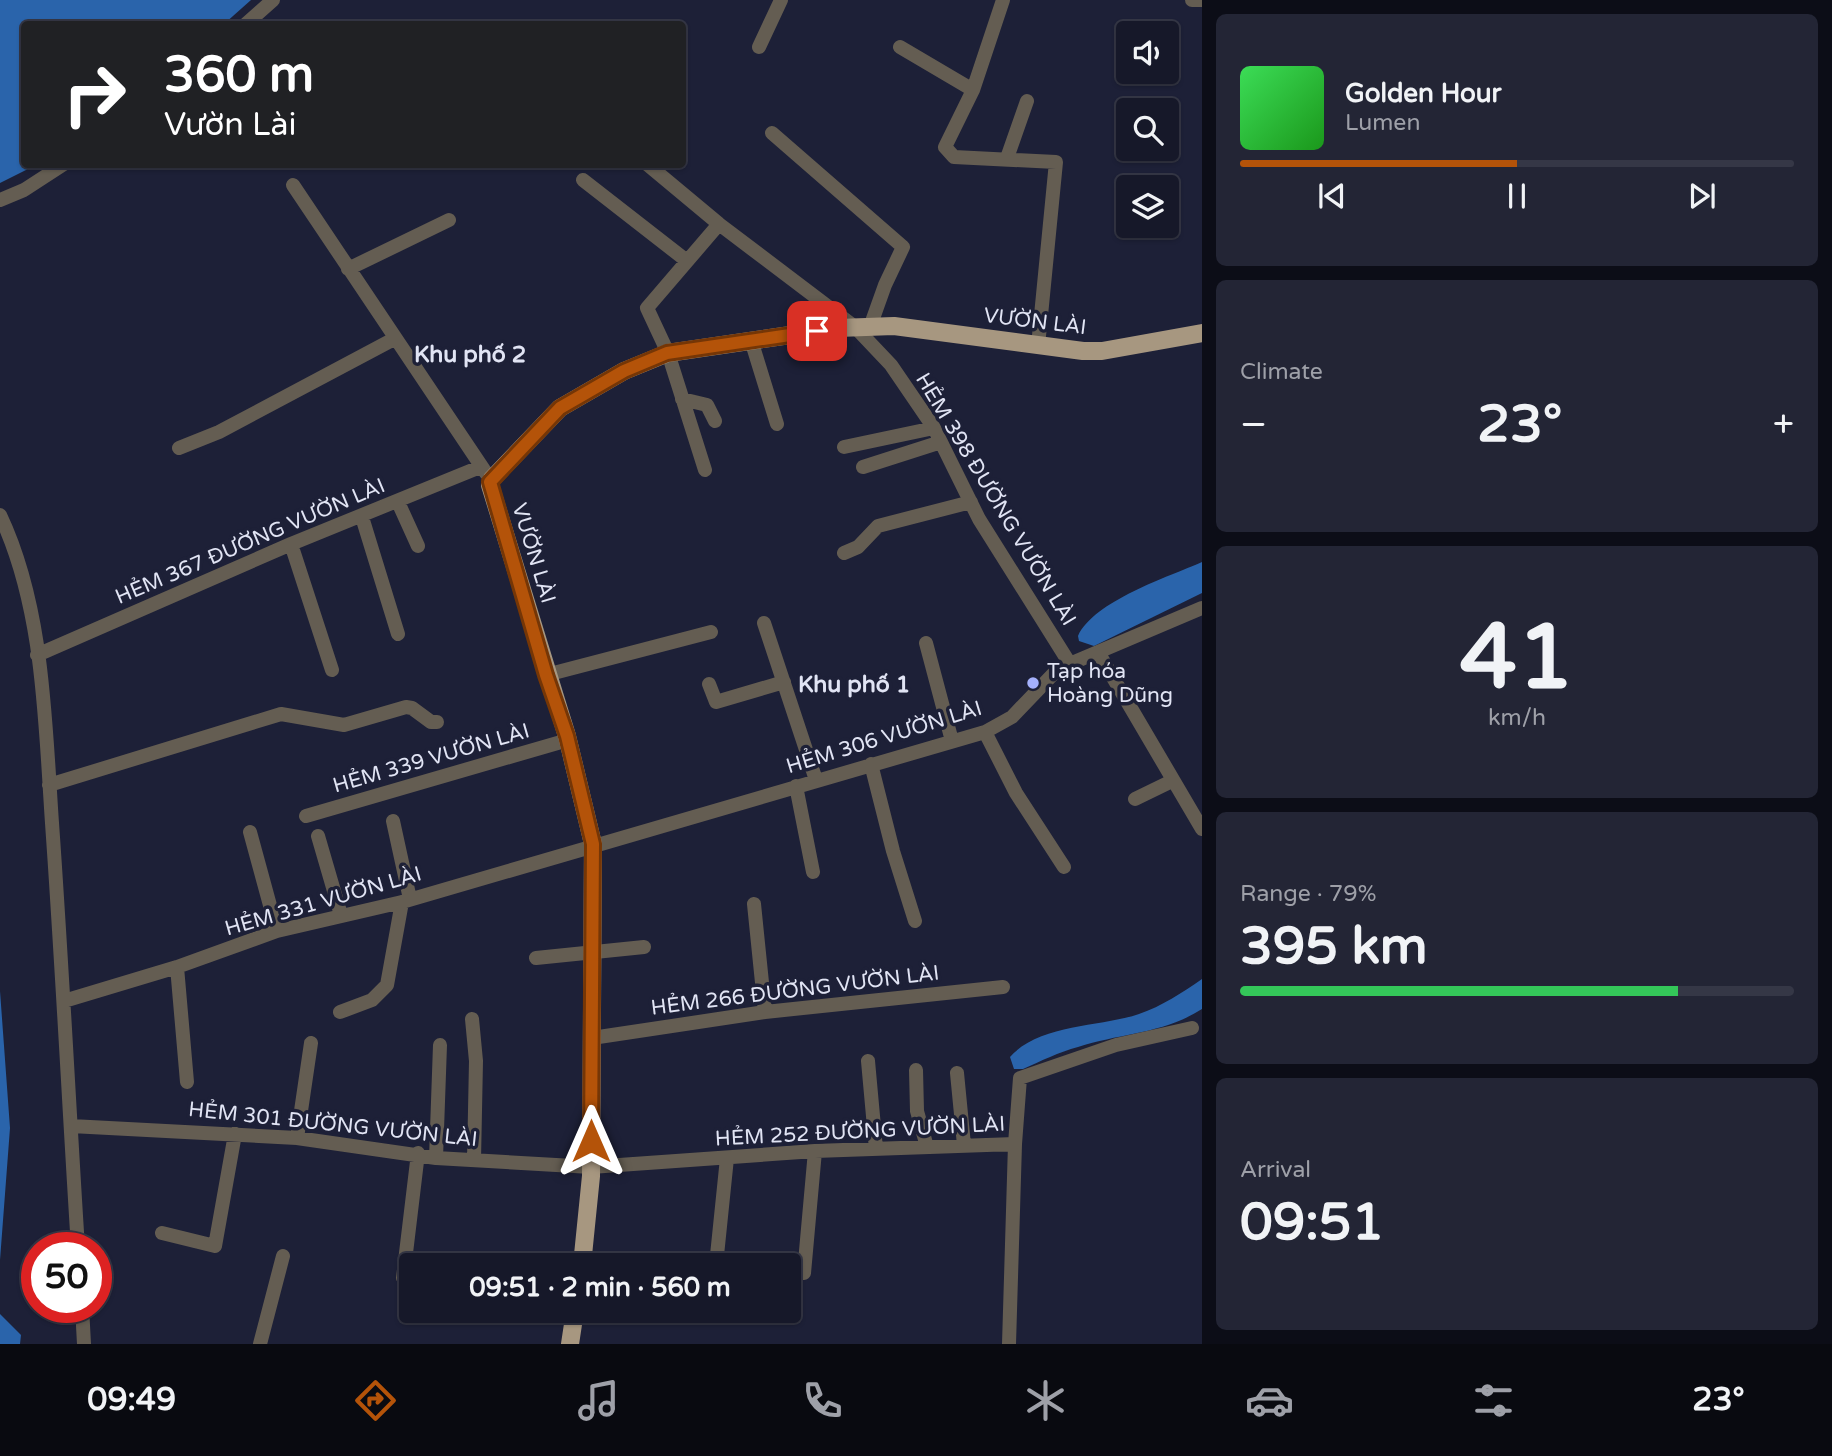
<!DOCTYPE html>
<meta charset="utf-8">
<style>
:root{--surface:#161829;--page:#232535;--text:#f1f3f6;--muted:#9ea0a8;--line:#353746;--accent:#b45309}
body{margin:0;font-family:"Varela Round",sans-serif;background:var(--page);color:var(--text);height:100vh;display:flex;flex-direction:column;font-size:26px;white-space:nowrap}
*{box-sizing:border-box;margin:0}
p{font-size:23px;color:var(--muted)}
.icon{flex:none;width:38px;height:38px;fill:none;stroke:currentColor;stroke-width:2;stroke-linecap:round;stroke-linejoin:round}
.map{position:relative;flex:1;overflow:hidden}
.panel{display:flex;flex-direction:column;gap:14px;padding:14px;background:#0c0d17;width:630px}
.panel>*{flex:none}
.top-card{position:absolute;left:21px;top:21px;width:665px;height:147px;border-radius:7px;box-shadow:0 2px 5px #0004,0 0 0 2px var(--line);background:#202124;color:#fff;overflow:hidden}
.controls{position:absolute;left:1116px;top:21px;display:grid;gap:14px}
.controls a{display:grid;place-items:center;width:63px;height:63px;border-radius:7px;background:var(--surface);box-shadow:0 2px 5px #0004,0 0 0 2px var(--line);font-size:35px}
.speed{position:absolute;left:21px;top:1232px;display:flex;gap:14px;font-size:35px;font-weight:700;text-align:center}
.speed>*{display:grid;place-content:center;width:91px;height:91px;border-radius:50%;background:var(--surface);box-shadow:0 2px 5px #0004,0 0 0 2px var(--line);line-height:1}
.speed .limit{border:10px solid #d22;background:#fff;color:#111}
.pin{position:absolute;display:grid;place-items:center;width:60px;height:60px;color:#fff;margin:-30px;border-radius:14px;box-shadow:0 4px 10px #0006}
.me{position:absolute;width:77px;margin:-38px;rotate:0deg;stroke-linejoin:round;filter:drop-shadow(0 0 5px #0008)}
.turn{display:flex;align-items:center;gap:24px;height:147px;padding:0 28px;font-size:32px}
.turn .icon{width:91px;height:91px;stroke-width:2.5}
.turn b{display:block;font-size:49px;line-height:60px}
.big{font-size:52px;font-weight:700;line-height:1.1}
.panel .card{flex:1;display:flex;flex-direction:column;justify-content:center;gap:10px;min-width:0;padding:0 24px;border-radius:10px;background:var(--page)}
.panel .dial{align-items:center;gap:0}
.dial b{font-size:91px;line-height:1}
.song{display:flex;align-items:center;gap:21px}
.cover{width:84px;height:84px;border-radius:10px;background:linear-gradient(135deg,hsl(130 70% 55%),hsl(120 70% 35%))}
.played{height:7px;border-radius:4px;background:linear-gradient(90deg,var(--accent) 50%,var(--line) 50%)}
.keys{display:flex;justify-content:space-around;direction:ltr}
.heat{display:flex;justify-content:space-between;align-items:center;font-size:38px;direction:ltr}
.charge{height:10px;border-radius:5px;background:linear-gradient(90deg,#34c759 79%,var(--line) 0)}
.trip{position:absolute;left:399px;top:1253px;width:402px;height:70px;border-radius:7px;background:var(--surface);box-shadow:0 2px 5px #0004,0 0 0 2px var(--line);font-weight:700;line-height:70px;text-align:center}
.tab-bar{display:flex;height:112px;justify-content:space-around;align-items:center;background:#090a10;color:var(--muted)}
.tab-bar .icon{width:49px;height:49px}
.tab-bar .on{color:var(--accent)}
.tab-bar b{font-size:32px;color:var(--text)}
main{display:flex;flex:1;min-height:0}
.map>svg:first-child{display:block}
.water{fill:#2a64ab}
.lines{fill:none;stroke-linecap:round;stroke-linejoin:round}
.minor{stroke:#645d52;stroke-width:14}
.major{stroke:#a79780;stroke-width:18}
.route-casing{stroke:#753606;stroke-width:18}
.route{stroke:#b45309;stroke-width:12}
.poi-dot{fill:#a5b1fc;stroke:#1d2037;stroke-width:2.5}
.labels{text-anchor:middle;stroke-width:7;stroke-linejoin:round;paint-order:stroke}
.street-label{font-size:21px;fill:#e1e4f4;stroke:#1d2037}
.poi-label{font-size:21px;fill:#e1e4f4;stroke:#1d2037;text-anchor:start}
.neighbourhood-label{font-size:23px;font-weight:bold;fill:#e1e4f4;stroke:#1d2037}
</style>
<main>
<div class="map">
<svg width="1202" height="1344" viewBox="0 0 1202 1344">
<rect width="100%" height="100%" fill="#1d2037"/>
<path class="water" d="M0,0H251L224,24H24V164L36,165L0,183Z
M1202,562V593L1094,646L1079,641L1078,636C1094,601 1168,577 1202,562Z
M1202,979V1009C1163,1034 1121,1033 1078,1047C1059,1052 1041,1061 1023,1069H1014L1010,1057C1039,1024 1101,1027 1139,1014C1162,1006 1182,993 1202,979Z
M0,991L10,1128L0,1260Z
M0,1314L21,1335L20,1344H0Z"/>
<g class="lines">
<path class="minor" d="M1003,0L973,90L945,147L954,157L1056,162L1038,346
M1192,0H1202
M246,24L273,0
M759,47L781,0
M900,47L973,90
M772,133L903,247L885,285L870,327
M1007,158L1027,101
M647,164L719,224L855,327L891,365L934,428L979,519L1070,664
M583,180L687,261
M293,185L486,473
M0,200L24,190L64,164
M348,269L449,220
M751,340L777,424
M682,399L707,405L715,421
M844,447L934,428
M179,448L219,432L394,339
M863,467L941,442
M705,470L668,353L647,308L719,224
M398,502L418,546
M0,515C44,608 45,722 52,823C62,964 69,1106 78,1248
M362,517L398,634
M291,544L332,670
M844,553L858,547L878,526L971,502
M764,623L816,780
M926,643L952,741
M1098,652L1202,829
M37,655L291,544L480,467
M546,675L711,632
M709,684L716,702L784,682
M985,732L1016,793L1064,867
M871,764L893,851L915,921
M49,785L281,714L344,725L406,707L412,708L431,722H437
M796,786L813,872
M1135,799L1172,781
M306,816L568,740
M393,821L410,899
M250,832L277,931
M318,836L341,915
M754,904L765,1012
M536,958L644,947
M177,967L187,1082
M64,1001L177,967L277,931L402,902L985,732L1012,717L1058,669L1202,608
M340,1012L372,1000L387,985L402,902
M472,1019L476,1061L474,1160
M592,1038L765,1012L1003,987
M868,1061L876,1149
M916,1070L917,1111L927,1147
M957,1073L964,1145
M71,1126L297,1138L436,1158L591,1167L815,1151L1015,1144L1009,1344
M297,1138L311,1043
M1015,1144L1020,1078L1116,1045L1192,1028
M436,1158L440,1045
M162,1233L215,1246L235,1134
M716,1265L727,1158
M804,1273L815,1151
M403,1278L418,1153
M82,1307L84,1344
M550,1311L575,1316
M495,1318L497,1311
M260,1344L283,1256"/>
<path class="major" d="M582,1265L591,1176L593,844L567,736L490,485L492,479L560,408L624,371L668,353L838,328L894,326L1083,351H1102L1202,333
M570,1344L575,1311"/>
</g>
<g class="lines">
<g class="route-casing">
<path id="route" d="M591,1141L593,844L567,736L546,675L490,482L560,408L624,371L667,353L817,331"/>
</g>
<use href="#route" class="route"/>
</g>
<circle class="poi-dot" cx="1033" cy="683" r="7"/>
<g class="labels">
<g class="street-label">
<text transform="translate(1035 321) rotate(7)" y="7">VƯỜN LÀI</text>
<text transform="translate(996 499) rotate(59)" y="7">HẺM 398 ĐƯỜNG VƯỜN LÀI</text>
<text transform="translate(250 541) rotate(-23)" y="7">HẺM 367 ĐƯỜNG VƯỜN LÀI</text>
<text transform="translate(534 553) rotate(73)" y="7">VƯỜN LÀI</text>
<text transform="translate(884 737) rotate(-17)" y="7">HẺM 306 VƯỜN LÀI</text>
<text transform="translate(431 758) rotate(-16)" y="7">HẺM 339 VƯỜN LÀI</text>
<text transform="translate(323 901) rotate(-16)" y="7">HẺM 331 VƯỜN LÀI</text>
<text transform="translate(795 990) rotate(-7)" y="7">HẺM 266 ĐƯỜNG VƯỜN LÀI</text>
<text transform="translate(333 1124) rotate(6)" y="7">HẺM 301 ĐƯỜNG VƯỜN LÀI</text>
<text transform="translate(860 1131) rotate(-3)" y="7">HẺM 252 ĐƯỜNG VƯỜN LÀI</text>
</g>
<g class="poi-label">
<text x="1047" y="678">Tạp hóa<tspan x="1047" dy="24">Hoàng Dũng</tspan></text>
</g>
<g class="neighbourhood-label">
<text x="470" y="362">Khu phố 2</text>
<text x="854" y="692">Khu phố 1</text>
</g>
</g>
</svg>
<div class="controls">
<a><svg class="icon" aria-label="sound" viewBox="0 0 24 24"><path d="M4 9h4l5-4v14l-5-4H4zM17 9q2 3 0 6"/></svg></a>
<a><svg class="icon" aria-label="search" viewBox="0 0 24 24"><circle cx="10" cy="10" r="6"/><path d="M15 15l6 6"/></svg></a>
<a><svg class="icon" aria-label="layers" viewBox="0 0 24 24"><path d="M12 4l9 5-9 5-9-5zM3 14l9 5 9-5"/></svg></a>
</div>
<div class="speed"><div class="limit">50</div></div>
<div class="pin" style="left:817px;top:331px;background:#d93025"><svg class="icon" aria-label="arrive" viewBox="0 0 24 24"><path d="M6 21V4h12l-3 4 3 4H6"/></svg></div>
<svg class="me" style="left:591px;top:1141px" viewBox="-20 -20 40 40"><path d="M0-17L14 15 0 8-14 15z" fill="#b45309" stroke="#fff" stroke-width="4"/></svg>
<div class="trip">09:51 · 2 min · 560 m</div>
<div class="top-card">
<div class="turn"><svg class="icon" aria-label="right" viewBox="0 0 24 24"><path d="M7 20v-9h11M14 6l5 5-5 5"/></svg><div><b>360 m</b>Vườn Lài</div></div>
</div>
</div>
<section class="panel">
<div class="card">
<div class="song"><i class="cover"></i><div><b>Golden Hour</b><p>Lumen</p></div></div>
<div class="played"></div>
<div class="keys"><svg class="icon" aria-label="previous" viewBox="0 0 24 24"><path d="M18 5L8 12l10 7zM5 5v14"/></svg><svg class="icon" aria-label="pause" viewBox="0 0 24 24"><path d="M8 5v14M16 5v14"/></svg><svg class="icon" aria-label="next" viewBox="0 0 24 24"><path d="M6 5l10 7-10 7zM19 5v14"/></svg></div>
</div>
<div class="card"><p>Climate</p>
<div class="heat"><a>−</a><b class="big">23°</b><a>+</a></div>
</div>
<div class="card dial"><b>41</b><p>km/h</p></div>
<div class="card"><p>Range · 79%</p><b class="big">395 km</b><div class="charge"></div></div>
<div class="card"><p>Arrival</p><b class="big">09:51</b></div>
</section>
</main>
<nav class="tab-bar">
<b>09:49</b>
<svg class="icon on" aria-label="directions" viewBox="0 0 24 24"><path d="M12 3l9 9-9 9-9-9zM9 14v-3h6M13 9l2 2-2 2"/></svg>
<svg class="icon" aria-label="music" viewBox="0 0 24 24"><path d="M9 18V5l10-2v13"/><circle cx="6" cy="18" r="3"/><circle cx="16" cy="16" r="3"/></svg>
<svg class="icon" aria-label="phone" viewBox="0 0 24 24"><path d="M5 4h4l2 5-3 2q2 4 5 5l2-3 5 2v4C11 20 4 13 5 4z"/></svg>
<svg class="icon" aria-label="climate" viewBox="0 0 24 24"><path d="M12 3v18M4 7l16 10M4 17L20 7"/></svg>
<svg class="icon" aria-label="car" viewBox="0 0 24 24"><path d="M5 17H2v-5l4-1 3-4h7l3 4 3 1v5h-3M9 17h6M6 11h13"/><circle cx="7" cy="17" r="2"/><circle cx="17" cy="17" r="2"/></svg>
<svg class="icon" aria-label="filters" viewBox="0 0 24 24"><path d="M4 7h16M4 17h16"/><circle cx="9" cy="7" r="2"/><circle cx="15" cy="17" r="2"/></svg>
<b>23°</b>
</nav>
